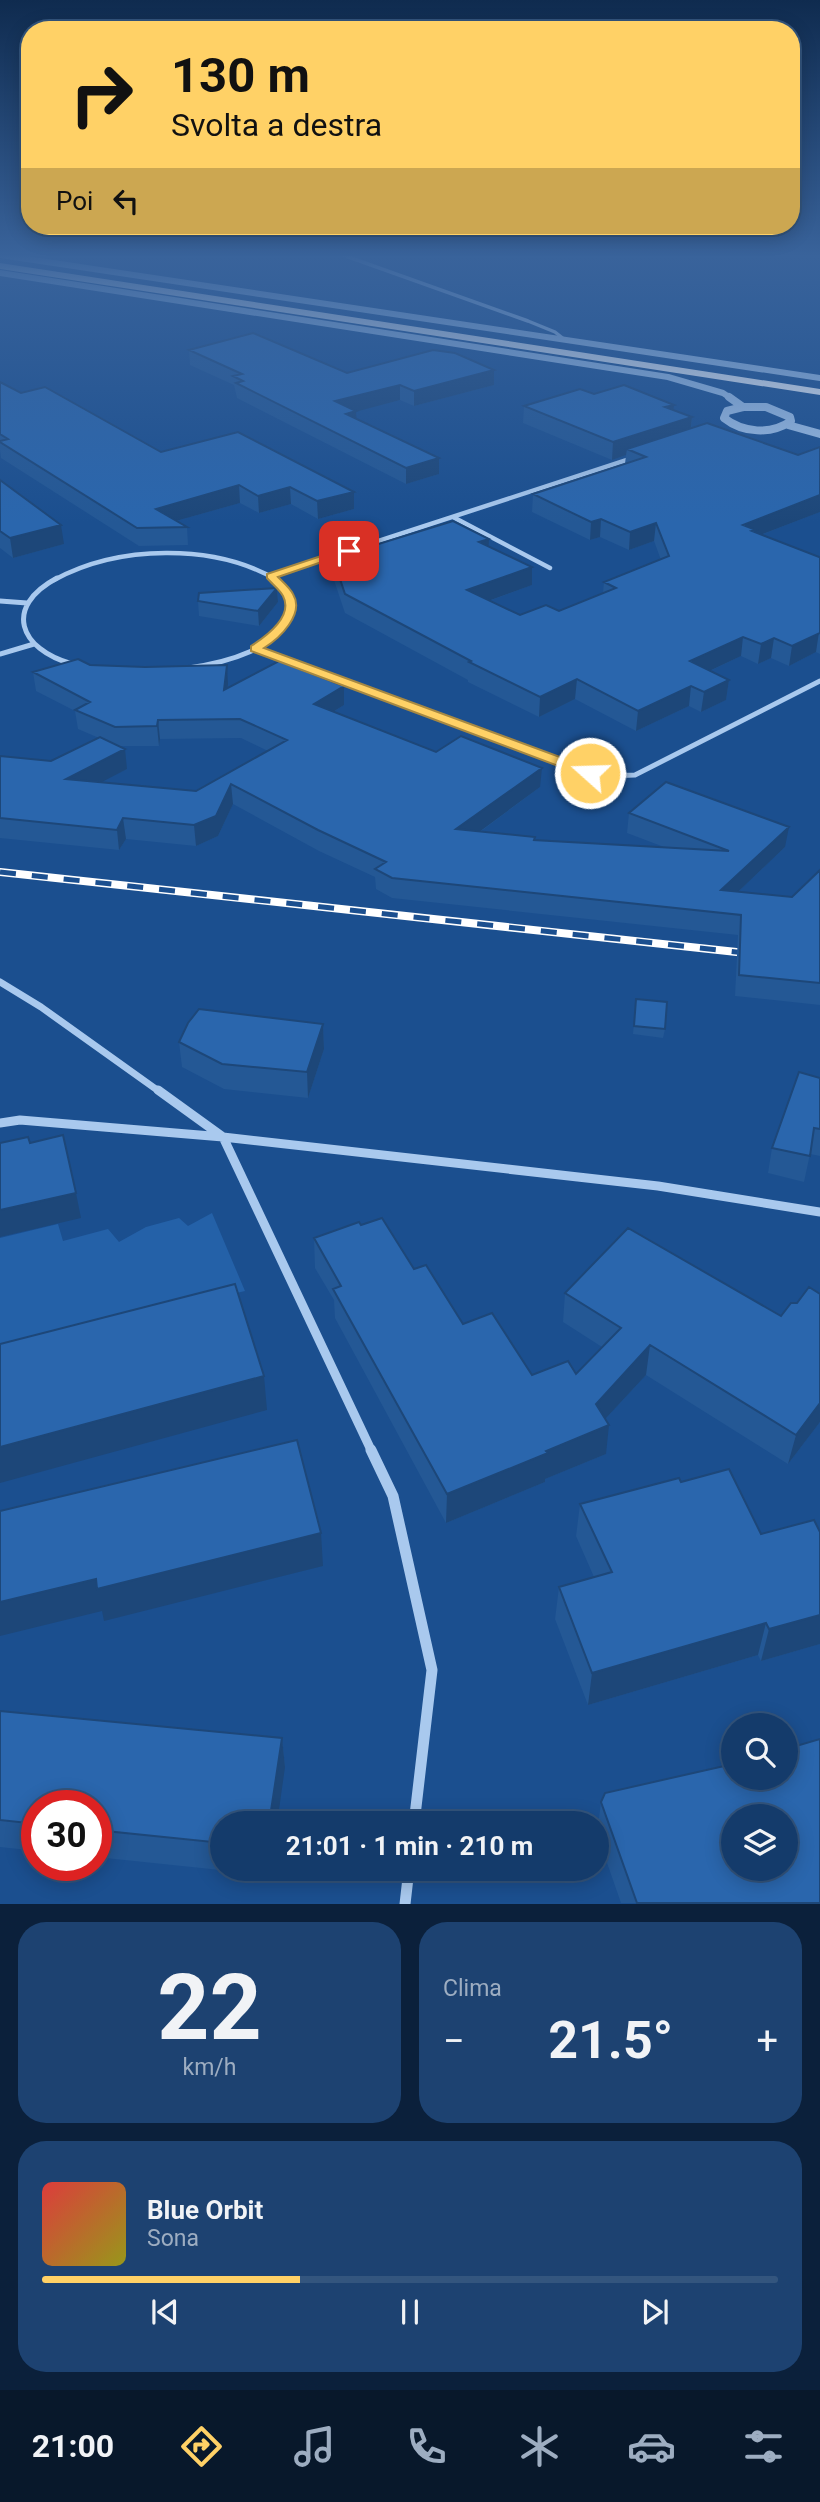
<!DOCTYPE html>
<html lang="it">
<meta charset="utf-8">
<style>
:root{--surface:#143b6b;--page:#1d4271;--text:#f1f3f6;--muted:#9dadc1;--line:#33557e;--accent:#ffd166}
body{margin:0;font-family:Roboto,sans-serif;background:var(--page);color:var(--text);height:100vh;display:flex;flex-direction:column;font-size:26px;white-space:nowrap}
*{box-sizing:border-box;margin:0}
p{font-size:23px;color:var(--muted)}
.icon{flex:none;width:38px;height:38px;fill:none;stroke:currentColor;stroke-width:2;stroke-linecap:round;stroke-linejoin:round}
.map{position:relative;height:1904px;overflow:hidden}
.details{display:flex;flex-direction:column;gap:18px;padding:18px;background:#0b203b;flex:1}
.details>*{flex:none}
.guide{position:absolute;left:21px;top:21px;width:779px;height:214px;border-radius:28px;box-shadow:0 4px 18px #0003,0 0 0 2px var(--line);background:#ffd166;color:#111;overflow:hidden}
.tools{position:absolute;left:721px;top:1713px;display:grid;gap:14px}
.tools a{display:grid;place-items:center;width:77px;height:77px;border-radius:50%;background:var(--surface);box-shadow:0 4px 18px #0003,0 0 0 2px var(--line);font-size:35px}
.speed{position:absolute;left:21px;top:1790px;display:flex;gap:14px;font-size:35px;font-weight:700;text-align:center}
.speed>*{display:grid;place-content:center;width:91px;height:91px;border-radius:50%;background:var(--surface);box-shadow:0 4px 18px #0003,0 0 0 2px var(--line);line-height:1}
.speed .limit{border:10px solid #d22;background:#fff;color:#111}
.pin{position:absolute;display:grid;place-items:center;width:60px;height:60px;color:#fff;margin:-30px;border-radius:14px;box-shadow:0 4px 10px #0006}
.me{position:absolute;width:77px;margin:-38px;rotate:290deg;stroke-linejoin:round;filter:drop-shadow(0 0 5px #0008)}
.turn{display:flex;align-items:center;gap:24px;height:147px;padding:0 35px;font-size:32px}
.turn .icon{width:91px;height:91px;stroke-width:2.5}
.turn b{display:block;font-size:49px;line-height:60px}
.then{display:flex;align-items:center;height:66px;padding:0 35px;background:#0003;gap:14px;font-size:26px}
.big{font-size:52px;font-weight:700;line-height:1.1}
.details .widget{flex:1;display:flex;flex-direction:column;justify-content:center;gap:10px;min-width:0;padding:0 24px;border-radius:28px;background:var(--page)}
.details .dial{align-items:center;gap:0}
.dial b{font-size:91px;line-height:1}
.song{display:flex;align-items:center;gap:21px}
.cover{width:84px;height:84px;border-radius:10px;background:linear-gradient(135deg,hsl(0 70% 55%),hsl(60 70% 35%))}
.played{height:7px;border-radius:4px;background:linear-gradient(90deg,var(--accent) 35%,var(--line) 35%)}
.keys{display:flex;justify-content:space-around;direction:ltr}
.heat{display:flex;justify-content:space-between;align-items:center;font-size:38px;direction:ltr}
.details .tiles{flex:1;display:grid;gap:18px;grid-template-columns:1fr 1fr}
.widget:last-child{grid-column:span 2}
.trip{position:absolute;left:210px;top:1811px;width:399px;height:70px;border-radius:35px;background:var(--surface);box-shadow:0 4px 18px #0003,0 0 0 2px var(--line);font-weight:700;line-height:70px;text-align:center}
.tabs{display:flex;height:112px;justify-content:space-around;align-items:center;background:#08182b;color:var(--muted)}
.tabs .icon{width:49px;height:49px}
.tabs .selected{color:var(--accent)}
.tabs b{font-size:32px;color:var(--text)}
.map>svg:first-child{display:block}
.green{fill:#2461a8}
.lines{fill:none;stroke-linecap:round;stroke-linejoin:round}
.minor-far5{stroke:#a9c9ee;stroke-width:3.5}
.minor-far4{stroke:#a9c9ee;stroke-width:4.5}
.minor-far3{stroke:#a9c9ee;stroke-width:5}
.minor-far2{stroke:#a9c9ee;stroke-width:7}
.minor-far1{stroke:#a9c9ee;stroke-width:9}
.minor{stroke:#a9c9ee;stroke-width:11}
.tertiary-far1{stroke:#a9c9ee;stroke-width:6}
.tertiary{stroke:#a9c9ee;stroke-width:8}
.trunk{fill:#f8faff;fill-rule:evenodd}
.rail-casing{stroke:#fff;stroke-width:8}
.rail{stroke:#1b4f8f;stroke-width:5;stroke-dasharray:16;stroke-linecap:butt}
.wall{fill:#245895;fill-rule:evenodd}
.shaded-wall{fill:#1d4779}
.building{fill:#2a66ad;stroke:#1d4779;stroke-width:2;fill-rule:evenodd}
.route{fill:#ffd166;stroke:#a68842;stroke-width:2}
</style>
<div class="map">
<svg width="820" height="1904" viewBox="0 0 820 1904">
<rect width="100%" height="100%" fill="#1b4f8f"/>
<path class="green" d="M212,1213L245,1291L0,1349V1238L58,1224L63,1241L108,1229L119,1242L146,1227L179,1218L188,1226Z"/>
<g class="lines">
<path class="minor-far5" d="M343,255L528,321L555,332L565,340"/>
<path class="minor-far4" d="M453,517L550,568
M271,576L633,458
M54,580C118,545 214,543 277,580"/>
<path class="minor-far3" d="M57,578C3,607 19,649 72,664C121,679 262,674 287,620C294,604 287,588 274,578
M0,601L27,603
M255,648L590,773L608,776L635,775L820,681
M0,654L34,644"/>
<path class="minor-far2" d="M0,982L41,1007L160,1092"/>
<path class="minor-far1" d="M158,1090L223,1137L658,1186L820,1212
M0,1123L20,1120L223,1137L372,1452"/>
<path class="minor" d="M371,1450L393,1496L432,1670L414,1824
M405,1904L409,1869"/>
<path class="tertiary-far1" d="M0,255L820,378
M0,273L668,377L723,393L732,399"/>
<path class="tertiary" d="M729,397L743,407
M743,407H766L790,417L791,421C771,435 743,433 724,418L727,411Z
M788,425L820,434"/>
<path class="trunk" d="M0,263L820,389V395L0,269Z"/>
<g class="rail-casing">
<path id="rail" d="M0,872L755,954"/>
</g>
<use href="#rail" class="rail"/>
</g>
<path class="wall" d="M189,350L347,373L494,370V385L414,406L400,400L356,411V419L439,458V474L406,484L237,398L234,385L190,365Z
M0,382L21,393L161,452L238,432L354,509L318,519L291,504L259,513L240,503L176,521L187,527L188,545L139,546L1,458L0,450Z
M594,394L674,410L692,417L691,428L820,512L761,535L819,557H820V654L816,652L789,666L771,658L758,664L741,656L710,671L729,680L726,700L701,712L689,706L636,731L575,699L539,717L468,682V680L345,613L333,577V558L488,547L532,567V585L489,601L520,615L559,611L603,593L604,582L661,560L654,541L629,550L600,537L590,540L532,512L533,494L625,464L626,455L612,460L523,423L524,406Z
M0,480L64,544L13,558L0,548Z
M277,588L278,602L259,626L199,616L198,601Z
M90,665L228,684V688L344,686V705L333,712L436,752L540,787L480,832L535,840L664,847L627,833L629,813L785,847L738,892L792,897L820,870V1005L735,996L738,935L392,898L376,889L375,877L319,851L233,804L218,836L196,846L126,839L119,850L0,838V756L51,761L99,738L78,729L75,711L36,691L33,672ZM241,738L268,751L196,791L100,782L127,769L118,746H159L160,739Z
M636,999L665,1029L663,1038L633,1034Z
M323,1024L324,1049L308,1098L224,1089L182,1067L179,1042Z
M820,1078V1156L810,1154L804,1182L768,1173L772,1148Z
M361,1225L414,1269L463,1324L532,1375L576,1374L602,1347L563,1322L565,1293L781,1316L797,1303L820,1294V1422L788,1464L646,1375L605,1419L606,1454L545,1479V1482L446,1523L335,1318L334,1300L315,1268L314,1238Z
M681,1482L761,1534L820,1532V1644L761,1661L758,1655L588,1705L555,1619L559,1587L594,1577L576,1536L580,1504Z
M0,1711L282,1738L285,1767L222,1824V1869H270L269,1875L96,1857V1806H37V1851L0,1847Z
M733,1764L820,1903H621L597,1834L601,1802Z"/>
<path class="shaded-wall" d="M494,370V385L414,406V391Z
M400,385V400L336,417L335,401Z
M674,405L672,422L665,407Z
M356,411L357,427L346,414Z
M692,417L690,435L627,449L626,455L612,460L613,442Z
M439,458V474L406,484V468Z
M239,485L240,503L158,526L156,509Z
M290,487L291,504L259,513L258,496Z
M354,492V509L318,519L317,501Z
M820,495V512L755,537L743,525Z
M601,519L600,537L590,540L591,522Z
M656,523L654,541L629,550L630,532Z
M61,525L64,544L13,558L10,538Z
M489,539L488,557L479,542Z
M532,567V585L466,609L467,590Z
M277,588L278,602L259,626L258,611Z
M819,632L816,652L789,666L792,646Z
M743,637L741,656L688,681L690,661Z
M774,638L771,658L758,664L761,644Z
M227,665L228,684L226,709L224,690Z
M577,679L575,699L539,717L540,697Z
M729,680L726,700L701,712L704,692Z
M344,686V705L315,723L314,704Z
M691,686L689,706L636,731L638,711Z
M158,720L160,739L159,746L157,726Z
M125,749L127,769L69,799L66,779Z
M542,768L540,787L456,849V829Z
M231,784L233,804L218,836L196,846L194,825Z
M123,818L126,839L119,850L117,830Z
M789,827L785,847L718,911L721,890Z
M323,1024L324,1049L308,1098L307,1072Z
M76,1193L81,1218L0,1237V1210Z
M650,1345L646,1375L594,1431L609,1425L606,1454L545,1479V1482L446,1523L447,1494L546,1451L596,1404Z
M264,1376L267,1410L0,1483V1447Z
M820,1403V1422L788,1464L796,1435Z
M321,1533L323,1566L104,1621L102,1611L0,1636V1602L96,1579Z
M820,1615V1644L761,1661L769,1629Z
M766,1623L758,1655L588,1705L592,1673Z
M282,1738L285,1767L277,1824H269Z"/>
<path class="building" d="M253,333L347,373L433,350L455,353L494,370L414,391L400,385L335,401L356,411L346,414L439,458L406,468L236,383L243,381L233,376L242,374L189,350Z
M0,382L21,393L45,387L161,452L238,432L354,492L317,501L290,487L258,496L239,485L156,509L187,527L137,528L0,442V441L8,439L0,434Z
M624,385L674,405L665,407L692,417L613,442L524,406L580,389L594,394Z
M707,423L798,455L820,447V495L743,525L756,530L752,531L819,557H820V633L792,646L774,638L761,644L743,637L690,661L729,680L704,692L691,686L638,711L577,679L540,697L469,662L471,661L345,594L333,558L453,521L489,539L479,542L532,567L467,590L520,615L546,605L559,611L616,588L604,582L669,556L656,523L630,532L601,519L591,522L533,494L646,457L627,449Z
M0,480L61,525L10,538L0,531Z
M277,588L258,611L198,601L199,593Z
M78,659L90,665L145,667L227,665L224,690L279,661L344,686L314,704L436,752L461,736L542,768L456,829L535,837L534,840L729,851L629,813L666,782L789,827L721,890L792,897L820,870V983L739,975L741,915L392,878L375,869L386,862L318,830L231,784L216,816L194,825L123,818L117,830L0,818V756L51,761L100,737L125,749L66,779L196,791L287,740L240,719L158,720L157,726L115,727L75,710L90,702L33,672Z
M636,999L667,1002L665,1029L634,1026Z
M199,1009L323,1024L307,1072L222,1064L179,1042L188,1023Z
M799,1072L820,1078V1129L814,1128L810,1156L772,1148Z
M63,1135L76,1193L0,1210V1143L28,1137L30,1143Z
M382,1218L414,1269L426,1265L463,1324L492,1313L532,1375L568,1361L576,1374L621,1328L565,1293L628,1228L781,1316L791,1303H797L809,1287L820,1294V1403L796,1435L650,1345L596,1404L609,1425L546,1451L548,1453L447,1494L333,1289L341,1286L314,1238L359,1222L361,1225Z
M235,1284L264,1376L0,1447V1344Z
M297,1440L321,1533L97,1589L96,1579L0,1602V1511Z
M729,1469L761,1534L814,1520L820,1532V1615L769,1629L766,1623L592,1673L559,1587L612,1572L580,1504L679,1478L681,1482Z
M0,1711L282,1738L269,1824H222V1843L96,1830V1806H37V1824L0,1820Z
M820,1739V1903H637L601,1802L605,1793L733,1764V1778H786V1749ZM733,1816H786V1869H733Z"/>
<linearGradient id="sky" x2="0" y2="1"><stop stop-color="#0f2b4f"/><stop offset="0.49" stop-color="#39639b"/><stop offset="1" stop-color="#39639b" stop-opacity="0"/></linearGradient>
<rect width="820" height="522" fill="url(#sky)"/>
<path class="route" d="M345,548L354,551L278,577C283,582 290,588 293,594C305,614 280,638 264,648L595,770V776H585L251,651V646C265,637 294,617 283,596C280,590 272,584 267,578V574Z"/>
</svg>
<div class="tools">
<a><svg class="icon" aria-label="search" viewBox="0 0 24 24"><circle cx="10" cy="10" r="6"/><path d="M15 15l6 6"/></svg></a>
<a><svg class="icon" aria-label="layers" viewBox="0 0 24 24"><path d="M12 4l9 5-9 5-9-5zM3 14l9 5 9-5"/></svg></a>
</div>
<div class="speed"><div class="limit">30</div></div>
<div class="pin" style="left:349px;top:551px;background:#d93025"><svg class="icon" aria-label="arrive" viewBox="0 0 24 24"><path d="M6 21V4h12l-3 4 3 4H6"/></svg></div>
<svg class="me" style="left:590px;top:773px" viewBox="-20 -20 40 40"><circle r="17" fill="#ffd166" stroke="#fff" stroke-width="3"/><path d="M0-11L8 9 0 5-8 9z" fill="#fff"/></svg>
<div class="trip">21:01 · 1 min · 210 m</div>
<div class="guide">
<div class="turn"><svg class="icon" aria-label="right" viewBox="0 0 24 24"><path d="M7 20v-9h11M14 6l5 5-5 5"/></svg><div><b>130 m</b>Svolta a destra</div></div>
<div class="then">Poi<svg class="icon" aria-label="left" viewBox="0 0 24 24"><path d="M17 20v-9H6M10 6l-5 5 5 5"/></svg></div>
</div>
</div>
<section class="details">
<div class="tiles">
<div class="widget dial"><b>22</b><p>km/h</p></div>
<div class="widget"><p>Clima</p>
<div class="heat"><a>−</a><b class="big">21.5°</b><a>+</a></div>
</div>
<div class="widget">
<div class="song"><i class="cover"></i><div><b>Blue Orbit</b><p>Sona</p></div></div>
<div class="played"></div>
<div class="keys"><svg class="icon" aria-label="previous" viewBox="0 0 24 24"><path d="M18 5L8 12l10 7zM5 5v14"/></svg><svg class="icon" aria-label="pause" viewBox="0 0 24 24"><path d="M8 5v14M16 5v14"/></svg><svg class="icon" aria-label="next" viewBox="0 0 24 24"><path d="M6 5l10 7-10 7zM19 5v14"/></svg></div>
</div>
</div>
</section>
<nav class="tabs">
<b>21:00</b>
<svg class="icon selected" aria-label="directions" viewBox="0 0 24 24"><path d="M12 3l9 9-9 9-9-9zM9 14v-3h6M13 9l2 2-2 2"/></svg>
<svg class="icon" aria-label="music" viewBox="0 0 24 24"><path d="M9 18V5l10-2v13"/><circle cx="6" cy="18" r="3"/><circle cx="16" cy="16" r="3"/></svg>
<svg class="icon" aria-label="phone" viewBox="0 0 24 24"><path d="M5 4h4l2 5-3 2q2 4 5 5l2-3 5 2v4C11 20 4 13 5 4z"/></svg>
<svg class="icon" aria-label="climate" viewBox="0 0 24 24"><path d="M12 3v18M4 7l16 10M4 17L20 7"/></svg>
<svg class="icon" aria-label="car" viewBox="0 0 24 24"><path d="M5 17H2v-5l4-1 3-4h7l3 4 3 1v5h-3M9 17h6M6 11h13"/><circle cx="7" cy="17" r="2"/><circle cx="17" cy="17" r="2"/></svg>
<svg class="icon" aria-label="filters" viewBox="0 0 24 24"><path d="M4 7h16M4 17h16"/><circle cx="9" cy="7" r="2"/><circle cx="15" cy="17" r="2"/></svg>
</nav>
